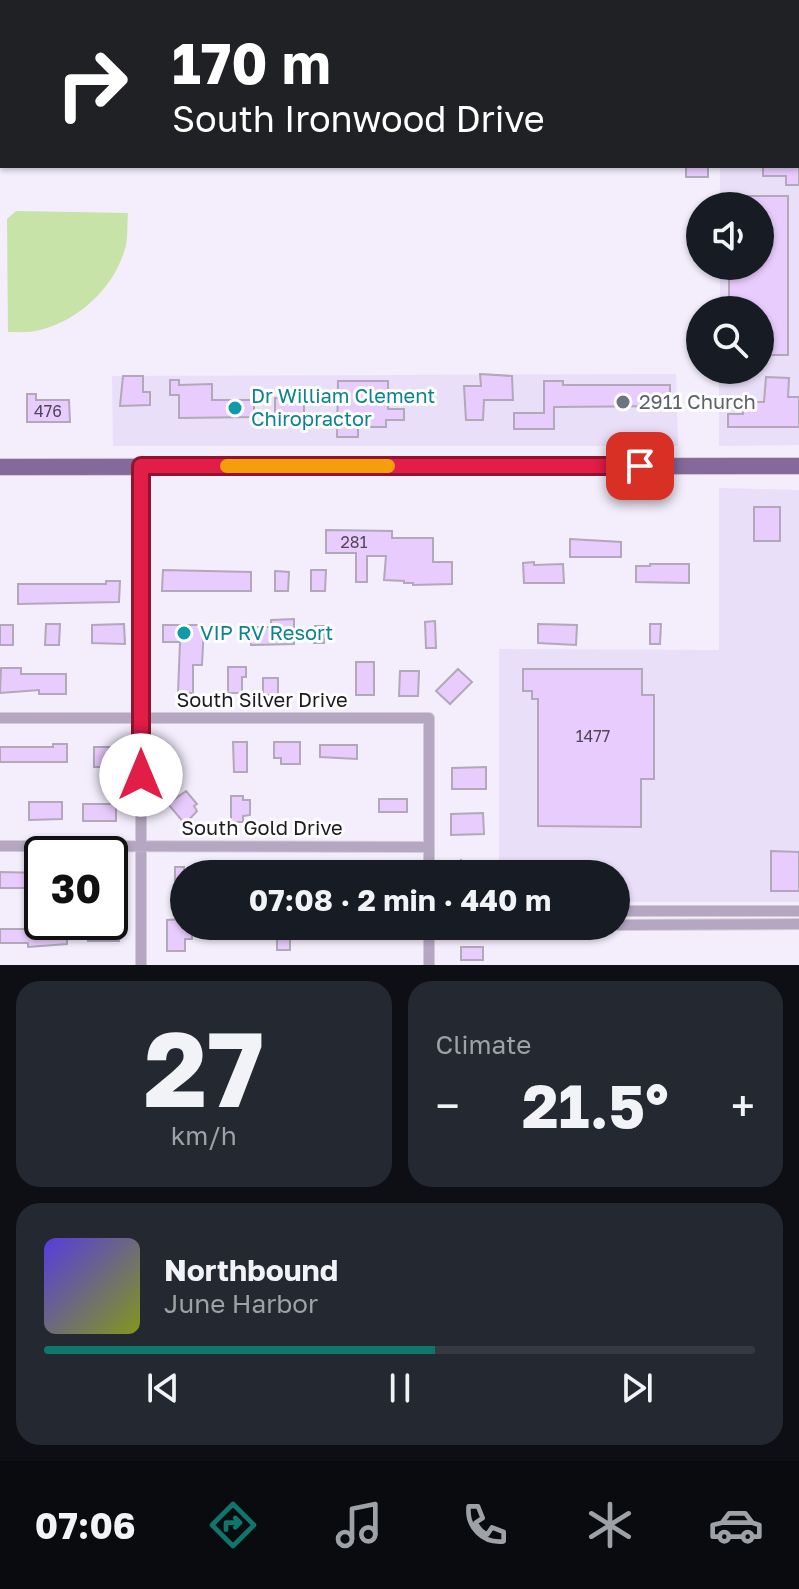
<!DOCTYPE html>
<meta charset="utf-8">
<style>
:root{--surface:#171b24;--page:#242831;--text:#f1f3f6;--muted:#9ea1a6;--line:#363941;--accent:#0f766e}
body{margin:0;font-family:"Golos Text",sans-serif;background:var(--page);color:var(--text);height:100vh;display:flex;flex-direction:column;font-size:30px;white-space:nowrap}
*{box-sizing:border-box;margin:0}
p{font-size:26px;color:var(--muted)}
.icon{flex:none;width:44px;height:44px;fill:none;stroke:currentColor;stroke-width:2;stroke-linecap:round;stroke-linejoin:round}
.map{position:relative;height:965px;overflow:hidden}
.side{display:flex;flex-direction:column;gap:16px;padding:16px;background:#0d0f14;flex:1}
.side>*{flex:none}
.guide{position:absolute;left:0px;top:0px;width:800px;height:168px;box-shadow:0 2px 6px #0004;background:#202124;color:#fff;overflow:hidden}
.tools{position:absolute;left:686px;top:192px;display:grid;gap:16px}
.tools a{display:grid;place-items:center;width:88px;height:88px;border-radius:50%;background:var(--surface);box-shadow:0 2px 6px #0004;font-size:40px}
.speed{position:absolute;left:24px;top:836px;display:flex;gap:16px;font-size:40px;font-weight:700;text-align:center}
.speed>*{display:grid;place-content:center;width:104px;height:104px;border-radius:50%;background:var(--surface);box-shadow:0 2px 6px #0004;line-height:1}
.speed .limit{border:4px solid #111;border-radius:12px;background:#fff;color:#111}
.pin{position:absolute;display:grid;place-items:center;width:68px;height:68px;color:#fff;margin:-34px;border-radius:16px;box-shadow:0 4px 12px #0006}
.me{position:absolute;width:88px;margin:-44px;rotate:0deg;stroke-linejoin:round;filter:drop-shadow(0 0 6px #0008)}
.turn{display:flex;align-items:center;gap:28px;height:168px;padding:0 40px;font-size:36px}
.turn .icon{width:104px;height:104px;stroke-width:2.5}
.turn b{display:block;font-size:56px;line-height:68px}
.big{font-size:60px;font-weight:700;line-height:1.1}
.side .card{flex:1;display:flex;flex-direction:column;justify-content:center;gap:12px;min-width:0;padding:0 28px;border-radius:24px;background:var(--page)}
.side .dial{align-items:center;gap:0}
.dial b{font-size:104px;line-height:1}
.song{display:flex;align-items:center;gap:24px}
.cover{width:96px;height:96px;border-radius:12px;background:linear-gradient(135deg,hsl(250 70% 55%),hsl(70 70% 35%))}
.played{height:8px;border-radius:4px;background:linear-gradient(90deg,var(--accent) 55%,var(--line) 55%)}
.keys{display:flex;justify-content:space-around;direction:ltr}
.heat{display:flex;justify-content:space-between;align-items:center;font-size:44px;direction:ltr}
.side .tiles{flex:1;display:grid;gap:16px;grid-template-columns:1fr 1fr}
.card:last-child{grid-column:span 2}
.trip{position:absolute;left:170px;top:860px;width:460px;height:80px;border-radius:40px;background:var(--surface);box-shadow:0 2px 6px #0004;font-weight:700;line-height:80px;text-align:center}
.tab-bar{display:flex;height:128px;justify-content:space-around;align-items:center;background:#090b0e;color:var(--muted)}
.tab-bar .icon{width:56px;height:56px}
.tab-bar .selected{color:var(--accent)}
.tab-bar b{font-size:36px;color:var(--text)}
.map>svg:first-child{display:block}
.built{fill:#e9dff9}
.grass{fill:#c8e3a7}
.building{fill:#e8ccfe;stroke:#b1a8b9;stroke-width:2}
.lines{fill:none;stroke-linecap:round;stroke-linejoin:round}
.street-casing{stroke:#d1cbd9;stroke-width:12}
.primary-casing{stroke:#d1cbd9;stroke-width:18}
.street{stroke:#b5a7c2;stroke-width:10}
.primary{stroke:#84699a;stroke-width:16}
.route-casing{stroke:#92132f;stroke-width:20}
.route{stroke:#e11d48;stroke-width:14}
.slow{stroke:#f59e0b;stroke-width:14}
.worship-dot{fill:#6b7280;stroke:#fdfdfd;stroke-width:3}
.culture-dot{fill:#0f9aa8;stroke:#fdfdfd;stroke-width:3}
.labels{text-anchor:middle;stroke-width:6;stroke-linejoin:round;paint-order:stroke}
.number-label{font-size:16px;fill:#504658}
.culture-label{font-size:20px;fill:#0d838f;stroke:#fdfdfd;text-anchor:start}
.worship-label{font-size:20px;fill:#5b616d;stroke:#fdfdfd;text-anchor:start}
.street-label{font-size:20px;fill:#1d1a21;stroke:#fdfdfd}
</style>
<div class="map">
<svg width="799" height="965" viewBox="0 0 799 965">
<rect width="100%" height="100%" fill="#f3edfc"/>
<path class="built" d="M799,112V445L719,446V370H760V310H720V266H760V206H720V166H798Z
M676,374L678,446H113L112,376Z
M719,488L799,490V902H616V874H499V649L719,650Z"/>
<path class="grass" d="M16,211L128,213C127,223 128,235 126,245C116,286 80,320 40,330C30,333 18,332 8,332L7,219Z"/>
<path class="building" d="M686,166H708V177H686Z
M763,166H799V185H786V176H763Z
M727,196H788V355H760V310H729V266H760V206H727Z
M480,374L512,376L513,400H484L483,420H466L464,386H481Z
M123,376H143V392H150V405L120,406Z
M766,377L789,378L788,397H799V427H728V414H743V402H764Z
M170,380H179V385L212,384V400H254V417L179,418V395H170Z
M338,381H388V409H404V420H386V427H358V437H337Z
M544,381H563V385H670V406L554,407V429H514V413H544Z
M27,394H36V400H69L70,422H27Z
M275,398H304V421H275Z
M754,507H780V541H754Z
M326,530L392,531V538H433V562H452V584L413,585V583H404V581L384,580L386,556H367V582H356V553H326Z
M570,539L621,542V557H570Z
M534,562V565L563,564L564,583H524L523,563Z
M650,564H689V583L636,582V566H650Z
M163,570L251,572V591H162Z
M311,570H326L325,591H311Z
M275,571L289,572L288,591H275Z
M106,581H120L119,602L18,604V584H106Z
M294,619V644L251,645V627H271V620Z
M435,621L436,648H426L425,622Z
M46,624H60L59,645H45Z
M124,624L125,644L92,643V625Z
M538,624L577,625L576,645L538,643Z
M650,624H661L660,644H650Z
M0,625H13V645H0Z
M163,625H204L202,665H193V693H178L180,642H163Z
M315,626H324V643H314Z
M356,662H374V695H356Z
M228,667H246V677H242V693H228Z
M1,668H21V674H66V694H39V690L0,693Z
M458,669L472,682L450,704L436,691Z
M523,669H642V695H654V779H641V827L538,826V699H532V691H523Z
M400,671H419L418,696H399Z
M263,678H278V695H263Z
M233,742H247V772H234Z
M274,742H300V764H281V758H274Z
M53,744H67V762H0V747H53Z
M320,745H357V759L320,757Z
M94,747H116V767H94Z
M486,767V789H452V768Z
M186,791L197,804L194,806L197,811L185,824L168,804Z
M231,796H243V800H250V815L243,816V822H231Z
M379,799H407V812H379Z
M29,802H62V819L29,820Z
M83,804H116V821H83Z
M483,813L484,834L451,835V814Z
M771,851L799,852V891H771Z
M461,860L481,874H452Z
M175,867H184V891H175Z
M0,872L42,873V888H0Z
M184,919V926H192V939H185V951H167V920Z
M88,926H119V941H88Z
M277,928H290V950H277Z
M0,929H67V944L28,947V943H0Z
M461,947H483V960H461Z"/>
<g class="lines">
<g class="street-casing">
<path id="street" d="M0,100H2
M798,100H799
M141,466V965
M0,718H429V874
M0,846L429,847
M616,911H799
M616,925L799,924
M429,926V965"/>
</g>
<g class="primary-casing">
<path id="primary" d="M0,467L799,466"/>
</g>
<use href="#street" class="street"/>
<use href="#primary" class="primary"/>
</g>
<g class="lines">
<g class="route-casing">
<path id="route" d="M141,775V466H640"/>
</g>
<use href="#route" class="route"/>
<path class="slow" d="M227,466H388"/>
</g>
<circle class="worship-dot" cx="623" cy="402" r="8"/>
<g class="culture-dot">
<circle cx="235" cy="408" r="8"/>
<circle cx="184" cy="633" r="8"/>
</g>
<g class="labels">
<g class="number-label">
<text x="48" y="417">476</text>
<text x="354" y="548">281</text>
<text x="593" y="742">1477</text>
</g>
<g class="culture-label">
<text x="251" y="403">Dr William Clement<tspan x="251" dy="23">Chiropractor</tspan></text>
<text x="200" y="640">VIP RV Resort</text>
</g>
<g class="worship-label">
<text x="639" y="409">2911 Church</text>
</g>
<g class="street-label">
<text x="262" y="707">South Silver Drive</text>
<text x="262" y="835">South Gold Drive</text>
</g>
</g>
</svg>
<div class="tools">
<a><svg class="icon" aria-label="sound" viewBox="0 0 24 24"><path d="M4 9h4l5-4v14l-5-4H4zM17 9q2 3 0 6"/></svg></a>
<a><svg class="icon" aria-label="search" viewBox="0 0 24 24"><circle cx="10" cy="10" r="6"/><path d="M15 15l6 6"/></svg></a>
</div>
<div class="speed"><div class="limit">30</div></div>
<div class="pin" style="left:640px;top:466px;background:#d93025"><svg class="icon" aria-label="arrive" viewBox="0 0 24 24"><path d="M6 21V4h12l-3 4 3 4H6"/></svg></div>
<svg class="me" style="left:141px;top:775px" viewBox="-20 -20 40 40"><circle r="19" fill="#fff"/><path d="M0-13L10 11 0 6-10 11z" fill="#e11d48"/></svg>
<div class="trip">07:08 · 2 min · 440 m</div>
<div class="guide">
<div class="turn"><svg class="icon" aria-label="right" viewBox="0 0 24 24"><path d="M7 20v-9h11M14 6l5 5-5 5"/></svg><div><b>170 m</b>South Ironwood Drive</div></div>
</div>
</div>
<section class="side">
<div class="tiles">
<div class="card dial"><b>27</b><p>km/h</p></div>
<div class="card"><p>Climate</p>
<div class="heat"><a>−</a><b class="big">21.5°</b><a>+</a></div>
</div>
<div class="card">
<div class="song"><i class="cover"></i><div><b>Northbound</b><p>June Harbor</p></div></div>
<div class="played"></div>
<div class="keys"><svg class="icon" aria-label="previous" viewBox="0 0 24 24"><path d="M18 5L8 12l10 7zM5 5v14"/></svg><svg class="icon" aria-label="pause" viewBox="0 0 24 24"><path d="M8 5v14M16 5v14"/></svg><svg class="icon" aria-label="next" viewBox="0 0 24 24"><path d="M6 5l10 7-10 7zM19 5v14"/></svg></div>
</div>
</div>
</section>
<nav class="tab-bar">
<b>07:06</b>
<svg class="icon selected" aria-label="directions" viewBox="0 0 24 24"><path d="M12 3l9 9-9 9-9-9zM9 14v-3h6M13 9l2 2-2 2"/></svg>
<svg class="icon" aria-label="music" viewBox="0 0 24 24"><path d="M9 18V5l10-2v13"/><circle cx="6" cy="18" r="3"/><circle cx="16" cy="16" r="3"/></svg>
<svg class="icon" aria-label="phone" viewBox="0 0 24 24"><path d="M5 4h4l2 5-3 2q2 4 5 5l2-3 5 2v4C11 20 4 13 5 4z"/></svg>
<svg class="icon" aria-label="climate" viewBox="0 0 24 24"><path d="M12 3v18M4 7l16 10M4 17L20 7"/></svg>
<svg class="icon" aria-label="car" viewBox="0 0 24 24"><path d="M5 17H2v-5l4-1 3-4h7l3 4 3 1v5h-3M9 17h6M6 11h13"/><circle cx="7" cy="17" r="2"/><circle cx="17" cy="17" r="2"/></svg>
</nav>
